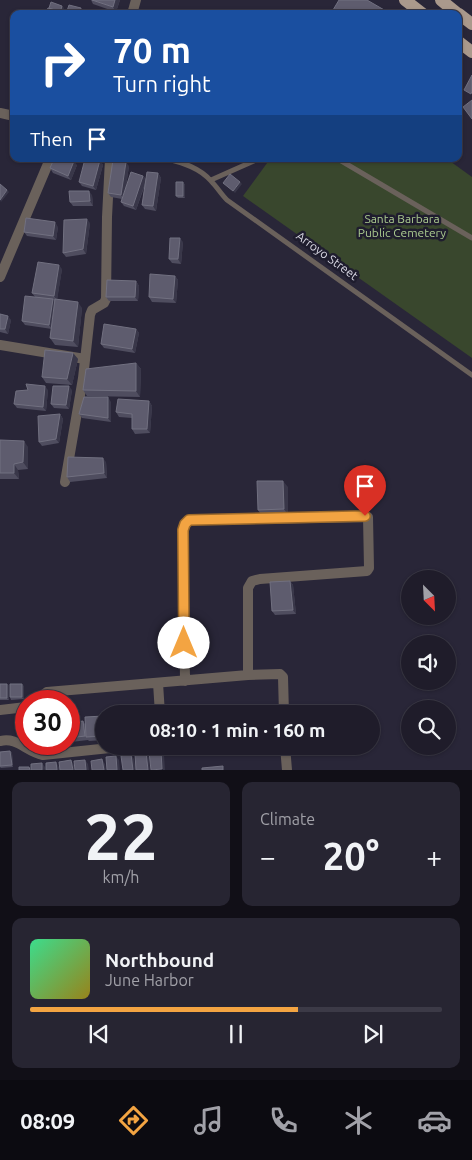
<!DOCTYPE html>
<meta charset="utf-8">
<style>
:root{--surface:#1f1c2a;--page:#272532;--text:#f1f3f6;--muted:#a1a1a8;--line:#3c3a47;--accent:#f3a442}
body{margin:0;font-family:Ubuntu,sans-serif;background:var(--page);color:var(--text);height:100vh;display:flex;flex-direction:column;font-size:19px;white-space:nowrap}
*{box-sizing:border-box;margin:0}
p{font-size:16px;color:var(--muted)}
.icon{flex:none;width:28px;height:28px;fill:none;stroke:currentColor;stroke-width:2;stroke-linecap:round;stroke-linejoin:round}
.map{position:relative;height:770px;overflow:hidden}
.details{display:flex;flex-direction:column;gap:12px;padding:12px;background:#110f17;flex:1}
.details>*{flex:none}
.guide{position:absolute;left:10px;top:10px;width:452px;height:152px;border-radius:10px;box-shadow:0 1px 4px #0004,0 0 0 1px var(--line);background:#1a4fa0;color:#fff;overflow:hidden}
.needle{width:32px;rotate:156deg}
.tools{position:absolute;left:401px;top:570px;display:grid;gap:10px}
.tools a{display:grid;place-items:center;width:55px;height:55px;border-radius:50%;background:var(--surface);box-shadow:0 1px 4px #0004,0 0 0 1px var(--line);font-size:25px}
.speed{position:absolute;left:15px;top:690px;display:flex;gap:10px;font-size:25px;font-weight:700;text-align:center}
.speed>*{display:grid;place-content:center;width:65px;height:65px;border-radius:50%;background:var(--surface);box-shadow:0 1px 4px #0004,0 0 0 1px var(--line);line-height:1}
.speed .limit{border:8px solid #d22;background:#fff;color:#111}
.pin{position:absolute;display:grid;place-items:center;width:42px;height:42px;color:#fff;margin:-51px -21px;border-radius:50% 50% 50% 0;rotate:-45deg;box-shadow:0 0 5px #0007}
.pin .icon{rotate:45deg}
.me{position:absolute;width:55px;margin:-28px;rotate:0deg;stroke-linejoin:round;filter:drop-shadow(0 0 4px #0008)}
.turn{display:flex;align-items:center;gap:18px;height:105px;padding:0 20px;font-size:22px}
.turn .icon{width:65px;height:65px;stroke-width:2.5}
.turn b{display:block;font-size:35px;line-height:42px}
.then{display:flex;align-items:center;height:48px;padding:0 20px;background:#0003;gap:10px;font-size:19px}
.big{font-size:38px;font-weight:700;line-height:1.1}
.details .card{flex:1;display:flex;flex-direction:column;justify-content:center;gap:8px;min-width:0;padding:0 18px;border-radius:10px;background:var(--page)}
.details .dial{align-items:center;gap:0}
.dial b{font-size:65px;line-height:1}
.song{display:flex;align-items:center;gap:15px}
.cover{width:60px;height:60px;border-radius:8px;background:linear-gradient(135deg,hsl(150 70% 55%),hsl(50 70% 35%))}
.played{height:5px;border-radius:2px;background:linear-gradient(90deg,var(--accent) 65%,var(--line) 65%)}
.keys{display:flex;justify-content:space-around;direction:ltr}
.heat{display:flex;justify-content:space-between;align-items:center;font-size:28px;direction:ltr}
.details .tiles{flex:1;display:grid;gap:12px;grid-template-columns:1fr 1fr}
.card:last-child{grid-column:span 2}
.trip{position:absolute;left:95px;top:705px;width:285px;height:50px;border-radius:25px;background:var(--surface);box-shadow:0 1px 4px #0004,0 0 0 1px var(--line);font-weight:700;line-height:50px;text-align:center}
.menu{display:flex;height:80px;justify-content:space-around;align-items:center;background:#0c0b11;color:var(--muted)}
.menu .icon{width:35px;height:35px}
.menu .selected{color:var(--accent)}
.menu b{font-size:22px;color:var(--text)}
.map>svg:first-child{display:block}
.green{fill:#39472d}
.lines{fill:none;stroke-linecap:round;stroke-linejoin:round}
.lane{stroke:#6a615b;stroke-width:5}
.street{stroke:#6a615b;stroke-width:10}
.primary{stroke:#aa998c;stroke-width:12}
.wall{fill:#4f4d5f}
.shaded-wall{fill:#393749}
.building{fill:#5e5c6e;stroke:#717080}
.route-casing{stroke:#9e6b2b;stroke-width:12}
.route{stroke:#f3a442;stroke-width:9}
.labels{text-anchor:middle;stroke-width:5;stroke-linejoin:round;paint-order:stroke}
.park-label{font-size:12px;fill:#accc90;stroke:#1f1d2e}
.street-label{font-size:12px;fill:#dbdae6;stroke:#1f1d2e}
</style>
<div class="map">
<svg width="472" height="770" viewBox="0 0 472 770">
<rect width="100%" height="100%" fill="#292638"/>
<path class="green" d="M270,159H447L472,177V358L243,196Z"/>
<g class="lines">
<path class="lane" d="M168,159C183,163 200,168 211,181C217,187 221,194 227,200L472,375
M338,159L472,238
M211,180L258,159"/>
<path class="street" d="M132,14L136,0
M0,113L14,116
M0,277L50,159
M0,345L85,359
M65,482L83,378L90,315L92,310L104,303L106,299L107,217L110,159
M185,681L183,530L185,524L189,520L368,517L369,568L367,571L260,579L252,581L248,588V675
M158,683L160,714
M35,701L47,692L248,675L280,674L283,677L284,714
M0,710L26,707
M0,741C18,737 25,751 43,755L129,746
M285,746L287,770"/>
<path class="primary" d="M405,0L423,14
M441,0L458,14
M459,14L472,24
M459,42L472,52"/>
</g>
<path class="wall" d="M91,0H120L116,12L93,4Z
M100,160L103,165L96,190L82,186L79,182Z
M77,165L71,180L53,173L50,168Z
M129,166L126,186L143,176L146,179L158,173L161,178L156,211L145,209L142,205L145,185L136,210L124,206L121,202L122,199L111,197L108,193Z
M183,182L185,185V198H178L176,196Z
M92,195L93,206H73L70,202Z
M90,223L86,254L66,257L63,253Z
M58,227L56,240L27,236L24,232Z
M183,242L181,264L172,263L169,259Z
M62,269L57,299L82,308L78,347L55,345L50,338L52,329L25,325L22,321L35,297L32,293Z
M175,276L178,280L176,303L152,302L149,297Z
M136,281L139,286L138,301H109L106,297Z
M0,314L11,320L8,334L0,332Z
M136,329L139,333L135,353L104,348L101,344Z
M73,353L78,359L72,385L46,383L42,377Z
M136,363L141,369L140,397L87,396L83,390Z
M28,390H48L46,411L17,408L14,404Z
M72,390L69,409L54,408L51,404Z
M149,401L152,406L150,433L135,434L132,429V418L119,417L116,412Z
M111,402V422L82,418L79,414Z
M60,414L63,419L59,443L42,446L39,442Z
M0,440L28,447V469L18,470L19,479H0Z
M106,462L107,478L70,482L67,477Z
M288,487V515L262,516L258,510Z
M290,581L293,585L296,614L275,615L272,611Z
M0,684H7L9,686V700H0Z
M24,686V699L11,700L10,697Z
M104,716V740L89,741L88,740L71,742L69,739V723L83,721L85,724Z
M10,751L12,753L13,767L1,768L0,767V752Z"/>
<path class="shaded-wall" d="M115,0H120L116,12L113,7Z
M62,6L64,8L62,14H60Z
M81,8L84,13V14H80Z
M100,160L103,165L96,190L93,186Z
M74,161L77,165L71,180L68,176Z
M126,162L129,166L124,199L121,195Z
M158,173L161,178L156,211L153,206Z
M143,176L146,180L136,210L133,206Z
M183,182L185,185V198L183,196Z
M240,182L242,184L235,193L233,191Z
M7,190L9,192L1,202L0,200Z
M89,191L92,195L93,206L90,201Z
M87,219L90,223L86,254L83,249Z
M55,222L58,227L56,240L53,236Z
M180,238L183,242L181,264L178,259Z
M59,265L62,269L57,301L54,296Z
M175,276L178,280L176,303L173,299Z
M136,281L139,286L138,301L135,297Z
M53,299L56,304L52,329L49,325Z
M78,302L82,308L78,347L73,341Z
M8,316L11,320L8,334L5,329Z
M136,329L139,333L135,353L132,349Z
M73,353L78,359L72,385L67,379Z
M136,363L141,369L140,397L136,391Z
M45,386L48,390L46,411L43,407Z
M69,386L72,390L69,409L66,405Z
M108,397L111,402V422L108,418Z
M149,401L152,406L150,433L147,429Z
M60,414L63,419L59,443L56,439Z
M24,441L28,447V469L23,462Z
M103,458L106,462L107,478L104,473Z
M14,464L18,470L19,479L14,473Z
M283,481L288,487V515L284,509Z
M290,581L293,585L296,614L293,610Z
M7,684L9,686V700L7,698Z
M22,684L24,686V699L22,697Z
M10,751L12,753L13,767L12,765Z
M161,751L164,755L165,770H163L162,769Z
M146,752L149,757L150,770H148Z
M131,754L134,759L136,770H133Z
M116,756L119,760L120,770H117Z
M102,759L105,764L106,770H104Z
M71,760L74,765L75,770H73Z
M85,760L88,764L89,770H86Z
M56,762L59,767L60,770H57Z
M42,763L45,767V770H42Z"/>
<path class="building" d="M92,0H115L113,7Z
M339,0H367L386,11L385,14H339L333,10Z
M51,2L62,6L60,13L58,11L49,8Z
M69,5L81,8L80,14H66Z
M48,8L58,11V14H45Z
M472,75V91L471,94L464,90Z
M14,87V96L11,95Z
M472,100V119L463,107Z
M54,159H70L74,161L68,176L50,168Z
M85,159H94L100,160L93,186L79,182Z
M113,160L126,162L121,195L108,193Z
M131,172L143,176L133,206L121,202Z
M147,172L158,173L153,206L142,205Z
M230,174L240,182L233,191L223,183Z
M176,182H183V196H176Z
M0,184L7,190L0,200Z
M69,191H89L90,201L70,202Z
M26,218L55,222L53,236L24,232Z
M87,219L83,249L63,253L64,220Z
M170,238H180L178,259H169Z
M38,262L59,265L54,296L32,293Z
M150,274L175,276L173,299L149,297Z
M107,280L136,281L135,297H106Z
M25,296L53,299L49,325L22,321Z
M55,299L78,302L73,341L50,338Z
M0,314L8,316L5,329H0Z
M104,324L136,329L132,349L101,344Z
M45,350L73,353L67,379L42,377Z
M136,363V391L83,390L86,369Z
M26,384L45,386L43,407L14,404L16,391L28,390Z
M53,386H69L66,405L51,404Z
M84,397H108V418L79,414Z
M118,399L149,401L147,429H132V414L116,412Z
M60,414L56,439L39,442L38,416Z
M0,440L24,441L23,462L14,464V473H0Z
M68,457L103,458L104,473L67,477Z
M257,481H283L284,509L258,510Z
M290,581L293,610L272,611L270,582Z
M0,684H7V698H0Z
M10,684H22V697H10Z
M104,716V736L86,737L85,717Z
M83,721L85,736L69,738V723Z
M10,751L12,765L0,766V752Z
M161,751L162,769L151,770L149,752Z
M146,752L148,770H136L135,754Z
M131,754L133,770H123L121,756Z
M116,756L117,770H107L106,757Z
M102,759L104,770H92L91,761Z
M71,760L73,770H60L59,762Z
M85,760L86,770H75L74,761Z
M56,762L57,770H46V763Z
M42,763V770H31V764Z
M223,766V770H202V768Z
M19,767H29L30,770H19Z"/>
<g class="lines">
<g class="route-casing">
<path id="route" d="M184,643L183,530L185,524L189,520L365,516"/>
</g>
<use href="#route" class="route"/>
</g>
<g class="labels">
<g class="park-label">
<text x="402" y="223">Santa Barbara<tspan x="402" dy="14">Public Cemetery</tspan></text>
</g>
<g class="street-label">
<text transform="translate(327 256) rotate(36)" y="4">Arroyo Street</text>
</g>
</g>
</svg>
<div class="tools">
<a><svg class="needle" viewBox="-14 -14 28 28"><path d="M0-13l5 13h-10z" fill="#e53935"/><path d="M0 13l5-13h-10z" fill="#a1a1a8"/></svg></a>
<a><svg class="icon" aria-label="sound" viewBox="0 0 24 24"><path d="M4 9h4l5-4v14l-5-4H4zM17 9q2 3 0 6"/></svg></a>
<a><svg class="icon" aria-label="search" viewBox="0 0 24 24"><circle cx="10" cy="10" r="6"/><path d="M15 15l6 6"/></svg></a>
</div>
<div class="speed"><div class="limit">30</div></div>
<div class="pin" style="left:365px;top:516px;background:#d93025"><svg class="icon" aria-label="arrive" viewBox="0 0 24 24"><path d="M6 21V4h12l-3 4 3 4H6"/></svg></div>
<svg class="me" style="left:184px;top:643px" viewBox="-20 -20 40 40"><circle r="19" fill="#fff"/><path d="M0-13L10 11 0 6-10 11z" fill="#f3a442"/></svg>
<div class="trip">08:10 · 1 min · 160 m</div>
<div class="guide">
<div class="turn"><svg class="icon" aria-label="right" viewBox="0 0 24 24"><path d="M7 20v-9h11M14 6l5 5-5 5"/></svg><div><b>70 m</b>Turn right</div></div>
<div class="then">Then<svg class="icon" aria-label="arrive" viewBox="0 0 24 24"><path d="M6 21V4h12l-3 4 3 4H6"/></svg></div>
</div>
</div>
<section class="details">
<div class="tiles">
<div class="card dial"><b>22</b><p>km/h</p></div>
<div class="card"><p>Climate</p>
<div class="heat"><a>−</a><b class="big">20°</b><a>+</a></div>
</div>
<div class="card">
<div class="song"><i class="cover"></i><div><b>Northbound</b><p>June Harbor</p></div></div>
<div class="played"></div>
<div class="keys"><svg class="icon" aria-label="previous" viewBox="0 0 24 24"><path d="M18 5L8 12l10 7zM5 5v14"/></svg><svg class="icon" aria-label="pause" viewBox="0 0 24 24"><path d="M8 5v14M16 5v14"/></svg><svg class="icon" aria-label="next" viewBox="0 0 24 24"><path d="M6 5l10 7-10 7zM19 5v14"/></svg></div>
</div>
</div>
</section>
<nav class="menu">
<b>08:09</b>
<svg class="icon selected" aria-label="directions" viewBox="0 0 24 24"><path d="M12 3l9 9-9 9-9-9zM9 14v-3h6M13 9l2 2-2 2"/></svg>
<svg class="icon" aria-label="music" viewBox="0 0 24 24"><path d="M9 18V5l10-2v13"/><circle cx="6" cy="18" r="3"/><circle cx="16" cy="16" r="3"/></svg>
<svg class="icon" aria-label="phone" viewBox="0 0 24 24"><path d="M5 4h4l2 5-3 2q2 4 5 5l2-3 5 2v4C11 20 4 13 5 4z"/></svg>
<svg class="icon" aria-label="climate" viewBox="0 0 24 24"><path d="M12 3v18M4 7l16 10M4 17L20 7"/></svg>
<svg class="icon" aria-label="car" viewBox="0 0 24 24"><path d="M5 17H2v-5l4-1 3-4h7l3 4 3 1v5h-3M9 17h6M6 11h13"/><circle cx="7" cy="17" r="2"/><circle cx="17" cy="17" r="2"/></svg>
</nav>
